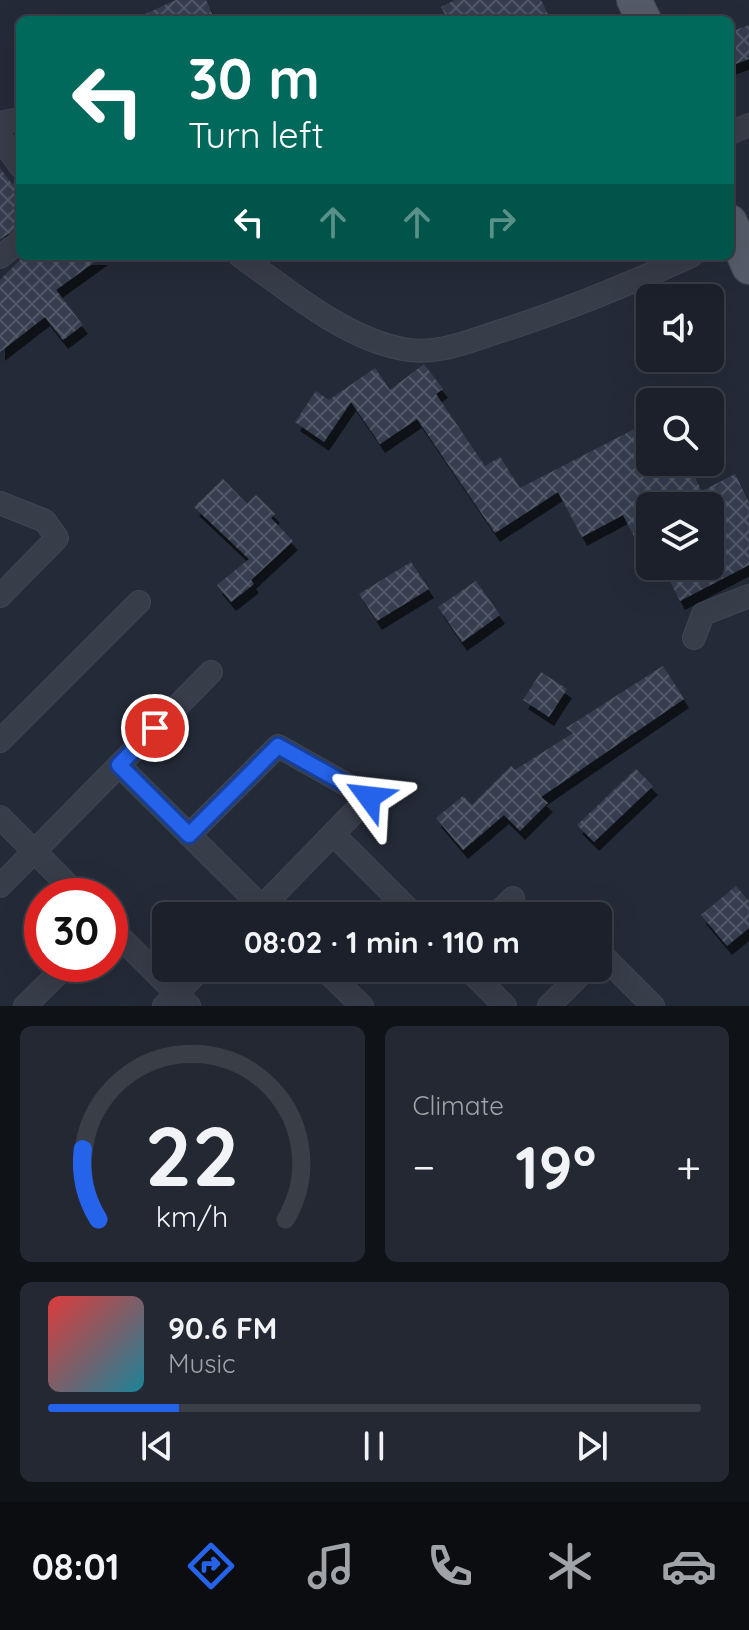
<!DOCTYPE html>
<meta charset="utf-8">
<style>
:root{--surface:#1b202a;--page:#242832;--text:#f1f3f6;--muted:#a0a3a8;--line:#393e47;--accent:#2563eb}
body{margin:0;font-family:Quicksand,sans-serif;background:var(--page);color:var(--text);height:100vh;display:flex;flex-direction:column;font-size:30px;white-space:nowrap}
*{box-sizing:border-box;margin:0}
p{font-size:26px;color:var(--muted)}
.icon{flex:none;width:44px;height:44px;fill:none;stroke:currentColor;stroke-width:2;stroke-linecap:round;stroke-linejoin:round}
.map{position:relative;height:1006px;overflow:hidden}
.details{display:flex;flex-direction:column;gap:20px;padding:20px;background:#0f1217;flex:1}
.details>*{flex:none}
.top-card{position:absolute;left:16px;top:16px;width:718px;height:244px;border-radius:12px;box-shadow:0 8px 32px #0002,0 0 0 2px var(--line);background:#00695c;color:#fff;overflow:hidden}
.buttons{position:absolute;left:636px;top:284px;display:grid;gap:16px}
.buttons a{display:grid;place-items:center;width:88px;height:88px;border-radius:12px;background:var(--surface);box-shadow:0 8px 32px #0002,0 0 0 2px var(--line);font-size:40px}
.speed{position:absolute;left:24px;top:878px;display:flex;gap:16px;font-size:40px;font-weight:700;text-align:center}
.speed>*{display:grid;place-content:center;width:104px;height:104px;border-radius:50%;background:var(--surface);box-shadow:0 8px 32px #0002,0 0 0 2px var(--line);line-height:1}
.speed .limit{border:12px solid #d22;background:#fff;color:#111}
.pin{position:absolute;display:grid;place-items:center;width:68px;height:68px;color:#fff;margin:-34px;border:4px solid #fff;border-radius:50%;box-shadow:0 2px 8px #0007}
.me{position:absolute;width:88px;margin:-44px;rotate:300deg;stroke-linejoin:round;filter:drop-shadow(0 0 6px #0008)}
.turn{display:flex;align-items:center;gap:28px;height:168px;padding:0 40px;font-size:36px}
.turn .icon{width:104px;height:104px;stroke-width:2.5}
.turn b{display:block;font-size:56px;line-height:68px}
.lanes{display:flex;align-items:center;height:76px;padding:0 40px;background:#0003;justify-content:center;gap:40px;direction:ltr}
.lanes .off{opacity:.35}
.big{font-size:60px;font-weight:700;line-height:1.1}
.details .tile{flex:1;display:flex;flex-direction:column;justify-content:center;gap:12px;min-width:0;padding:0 28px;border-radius:12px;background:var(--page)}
.details .dial{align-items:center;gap:0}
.dial svg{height:208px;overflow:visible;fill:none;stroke:var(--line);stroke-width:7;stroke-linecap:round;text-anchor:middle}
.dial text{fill:var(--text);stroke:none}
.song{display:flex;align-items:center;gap:24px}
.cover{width:96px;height:96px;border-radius:12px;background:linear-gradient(135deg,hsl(0 70% 55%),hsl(190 70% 35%))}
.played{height:8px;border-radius:4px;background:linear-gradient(90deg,var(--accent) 20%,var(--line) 20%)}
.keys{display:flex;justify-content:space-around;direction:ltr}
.heat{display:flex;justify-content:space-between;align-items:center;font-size:44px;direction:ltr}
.details .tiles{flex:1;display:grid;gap:20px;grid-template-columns:1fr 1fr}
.tile:last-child{grid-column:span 2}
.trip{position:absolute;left:152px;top:902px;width:460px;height:80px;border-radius:12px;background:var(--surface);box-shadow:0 8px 32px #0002,0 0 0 2px var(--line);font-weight:700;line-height:80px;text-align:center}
.menu{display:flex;height:128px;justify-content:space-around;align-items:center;background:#0b0d11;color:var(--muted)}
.menu .icon{width:56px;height:56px}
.menu .selected{color:var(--accent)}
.menu b{font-size:36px;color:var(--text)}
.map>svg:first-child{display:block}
.building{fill:url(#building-cross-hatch);filter:url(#shadow)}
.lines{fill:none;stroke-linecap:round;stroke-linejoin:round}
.street-casing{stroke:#404652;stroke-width:24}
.primary-casing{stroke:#404652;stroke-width:36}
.street{stroke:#373d49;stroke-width:22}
.primary{stroke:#555c69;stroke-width:34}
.route-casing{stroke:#184099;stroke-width:20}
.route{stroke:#2563eb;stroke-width:14}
</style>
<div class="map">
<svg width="749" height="1006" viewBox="0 0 749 1006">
<defs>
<pattern id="building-cross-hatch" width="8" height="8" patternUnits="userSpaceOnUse" patternTransform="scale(2)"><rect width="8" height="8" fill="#363e4f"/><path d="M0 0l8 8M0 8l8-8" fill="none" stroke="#515867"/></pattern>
<filter id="shadow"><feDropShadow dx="5" dy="9" stdDeviation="0" flood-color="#0009"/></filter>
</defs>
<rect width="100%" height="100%" fill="#242b38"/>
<path class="building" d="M176,0H206L215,20H132Z
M455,0H541L551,20H448L441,7Z
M749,25V59L730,66V32Z
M0,168L12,184L20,180V227L0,239Z
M24,256H103L56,290L83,325L63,340L45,317L0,352V280Z
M424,364L443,389L436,394L485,466L500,457L520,488L650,421V462H687L702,491L735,474L749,502V565L680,601L662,566H710V506H650V568L623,515L582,537L558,492L495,533L417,419L380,444L351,402L324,442L295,422L316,391L329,400L375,368L390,390Z
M223,479L247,504L256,495L275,514L271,518L293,541L251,580L254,584L231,602L217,585L249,559L194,507Z
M411,562L429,589L377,621L359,594Z
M476,581L500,615L462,642L438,607Z
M663,666L684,699L541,797L548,803L520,831L504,815L463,850L436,818L463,796L472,805L511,766L515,770L573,733L566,728Z
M541,672L567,689L549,717L523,700Z
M636,769L653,786L594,842L577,825Z
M736,886L749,901V928L727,946L701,915Z"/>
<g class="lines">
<g class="street-casing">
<path id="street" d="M0,123L20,119
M730,133L749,125
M0,137L20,166
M240,256C288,290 344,338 403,349C438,356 471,340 504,330C569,309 629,284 691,256
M0,257L20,241
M0,503L45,521L57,538L0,596
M694,638L703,614L749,596
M0,741L139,602
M119,765L270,915
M0,817L79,896
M333,834L415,916
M189,835L278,746L369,797L253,916
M0,886L211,672
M495,916L513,898
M110,927L189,1006
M598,957L601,954L653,1006
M323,968L362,1006
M467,968L505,1006
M25,1006L68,964
M164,1006L202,968
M549,1006L587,968"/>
</g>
<g class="primary-casing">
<path id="primary" d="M634,0L644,20
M730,222L749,267"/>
</g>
<use href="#street" class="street"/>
<use href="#primary" class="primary"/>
</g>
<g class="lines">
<g class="route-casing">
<path id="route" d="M155,728L119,765L189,835L278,746L369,797"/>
</g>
<use href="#route" class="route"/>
</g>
</svg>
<div class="buttons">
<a><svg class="icon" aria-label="sound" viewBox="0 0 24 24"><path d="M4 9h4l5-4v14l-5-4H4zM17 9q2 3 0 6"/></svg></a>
<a><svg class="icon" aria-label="search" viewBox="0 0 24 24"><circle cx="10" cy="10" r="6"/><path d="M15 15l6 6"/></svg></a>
<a><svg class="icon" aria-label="layers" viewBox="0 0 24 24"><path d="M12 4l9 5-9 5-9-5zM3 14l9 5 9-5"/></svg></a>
</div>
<div class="speed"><div class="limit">30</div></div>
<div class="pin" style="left:155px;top:728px;background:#d93025"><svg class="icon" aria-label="arrive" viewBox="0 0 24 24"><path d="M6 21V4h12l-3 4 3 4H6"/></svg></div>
<svg class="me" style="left:369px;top:797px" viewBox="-20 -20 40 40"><path d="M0-17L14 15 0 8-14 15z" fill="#2563eb" stroke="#fff" stroke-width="4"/></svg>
<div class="trip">08:02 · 1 min · 110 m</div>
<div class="top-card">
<div class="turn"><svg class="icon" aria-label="left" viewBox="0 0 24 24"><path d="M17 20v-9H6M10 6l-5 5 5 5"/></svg><div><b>30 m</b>Turn left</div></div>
<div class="lanes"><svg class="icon" aria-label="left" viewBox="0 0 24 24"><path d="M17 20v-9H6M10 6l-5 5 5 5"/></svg><svg class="icon off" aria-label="ahead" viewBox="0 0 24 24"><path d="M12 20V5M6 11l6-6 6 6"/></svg><svg class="icon off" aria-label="ahead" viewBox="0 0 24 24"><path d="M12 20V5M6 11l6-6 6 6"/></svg><svg class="icon off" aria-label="right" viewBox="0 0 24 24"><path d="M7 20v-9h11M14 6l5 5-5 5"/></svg></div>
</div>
</div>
<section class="details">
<div class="tiles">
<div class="tile dial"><svg viewBox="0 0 100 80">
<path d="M14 69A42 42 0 1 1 86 69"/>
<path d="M14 69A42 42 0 0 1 8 42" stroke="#2563eb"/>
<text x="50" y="56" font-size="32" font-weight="700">22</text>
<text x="50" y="72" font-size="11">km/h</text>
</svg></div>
<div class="tile"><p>Climate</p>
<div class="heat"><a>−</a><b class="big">19°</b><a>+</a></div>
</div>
<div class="tile">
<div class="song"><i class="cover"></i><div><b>90.6 FM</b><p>Music</p></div></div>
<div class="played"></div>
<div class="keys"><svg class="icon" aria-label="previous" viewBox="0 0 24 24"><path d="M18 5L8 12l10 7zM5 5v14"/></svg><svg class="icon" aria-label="pause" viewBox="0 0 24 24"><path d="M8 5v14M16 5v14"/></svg><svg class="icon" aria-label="next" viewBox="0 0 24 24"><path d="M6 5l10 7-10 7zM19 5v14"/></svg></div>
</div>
</div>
</section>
<nav class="menu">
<b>08:01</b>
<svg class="icon selected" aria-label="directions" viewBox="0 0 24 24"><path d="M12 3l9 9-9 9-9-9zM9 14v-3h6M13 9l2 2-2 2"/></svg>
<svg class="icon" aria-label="music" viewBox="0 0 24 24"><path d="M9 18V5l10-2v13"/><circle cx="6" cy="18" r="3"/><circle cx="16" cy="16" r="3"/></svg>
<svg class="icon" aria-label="phone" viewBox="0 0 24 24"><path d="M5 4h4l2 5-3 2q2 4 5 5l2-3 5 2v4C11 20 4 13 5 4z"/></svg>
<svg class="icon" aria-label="climate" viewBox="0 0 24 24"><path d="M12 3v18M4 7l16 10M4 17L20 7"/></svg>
<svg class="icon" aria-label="car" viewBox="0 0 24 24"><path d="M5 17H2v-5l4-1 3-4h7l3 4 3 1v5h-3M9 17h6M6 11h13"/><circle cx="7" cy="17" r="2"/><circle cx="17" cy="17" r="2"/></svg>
</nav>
